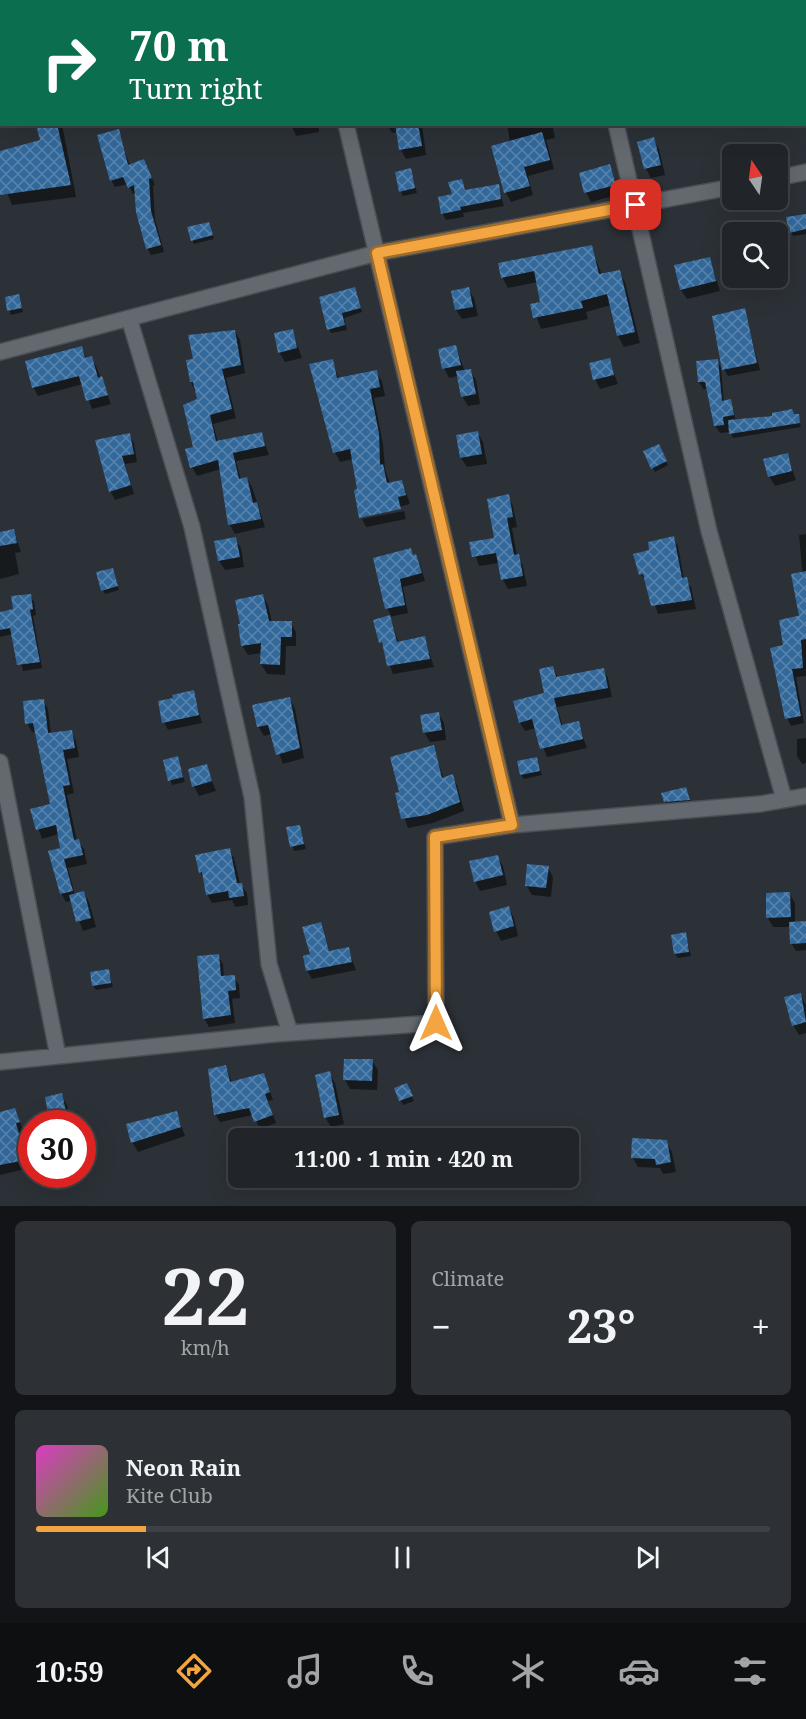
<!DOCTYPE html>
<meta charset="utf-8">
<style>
:root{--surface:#212529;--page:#2d3135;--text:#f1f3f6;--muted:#a2a5a8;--line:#3e4246;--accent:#f2a540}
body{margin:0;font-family:"Noto Serif",serif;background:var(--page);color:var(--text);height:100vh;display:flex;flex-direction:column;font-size:22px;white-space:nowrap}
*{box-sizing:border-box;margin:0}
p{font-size:20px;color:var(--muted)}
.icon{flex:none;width:33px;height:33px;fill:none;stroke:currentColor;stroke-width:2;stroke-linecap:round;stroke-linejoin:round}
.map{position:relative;height:1206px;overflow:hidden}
.drawer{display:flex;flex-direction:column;gap:15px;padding:15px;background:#121417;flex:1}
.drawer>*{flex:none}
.guide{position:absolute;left:0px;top:0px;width:807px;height:126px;box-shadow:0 6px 24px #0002,0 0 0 2px var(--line);background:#0b6e4f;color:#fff;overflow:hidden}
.needle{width:39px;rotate:347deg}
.fabs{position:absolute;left:722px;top:144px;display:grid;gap:12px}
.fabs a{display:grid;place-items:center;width:66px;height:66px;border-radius:9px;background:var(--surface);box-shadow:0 6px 24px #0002,0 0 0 2px var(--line);font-size:30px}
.speed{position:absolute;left:18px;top:1110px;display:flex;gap:12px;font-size:30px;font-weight:700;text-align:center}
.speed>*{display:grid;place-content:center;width:78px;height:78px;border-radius:50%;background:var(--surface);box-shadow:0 6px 24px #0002,0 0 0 2px var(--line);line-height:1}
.speed .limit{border:9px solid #d22;background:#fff;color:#111}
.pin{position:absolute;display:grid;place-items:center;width:51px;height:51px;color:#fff;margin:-26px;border-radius:12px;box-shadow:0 3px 9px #0006}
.me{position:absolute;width:66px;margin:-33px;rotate:0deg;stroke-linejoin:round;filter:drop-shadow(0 0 4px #0008)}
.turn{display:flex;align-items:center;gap:21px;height:126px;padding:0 30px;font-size:27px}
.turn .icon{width:78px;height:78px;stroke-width:2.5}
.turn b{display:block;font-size:42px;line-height:51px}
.big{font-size:45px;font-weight:700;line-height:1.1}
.drawer .card{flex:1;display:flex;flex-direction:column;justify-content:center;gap:9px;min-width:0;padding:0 21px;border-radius:9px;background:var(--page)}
.drawer .dial{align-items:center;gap:0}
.dial b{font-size:78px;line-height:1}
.song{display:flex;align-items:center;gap:18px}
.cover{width:72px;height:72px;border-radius:9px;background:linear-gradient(135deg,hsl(310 70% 55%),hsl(100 70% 35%))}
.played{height:6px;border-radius:3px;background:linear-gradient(90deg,var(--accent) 15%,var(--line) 15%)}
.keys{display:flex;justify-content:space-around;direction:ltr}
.heat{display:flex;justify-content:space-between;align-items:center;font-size:33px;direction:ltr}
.drawer .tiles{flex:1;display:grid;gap:15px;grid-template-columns:1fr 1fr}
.card:last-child{grid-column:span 2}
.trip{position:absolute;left:228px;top:1128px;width:351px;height:60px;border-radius:9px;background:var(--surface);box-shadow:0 6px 24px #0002,0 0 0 2px var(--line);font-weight:700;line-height:60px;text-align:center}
.dock{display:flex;height:96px;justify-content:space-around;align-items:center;background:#0d0f10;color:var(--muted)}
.dock .icon{width:42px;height:42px}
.dock .on{color:var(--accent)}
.dock b{font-size:27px;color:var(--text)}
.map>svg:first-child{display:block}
.shadow{fill:#0007}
.building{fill:url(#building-cross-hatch)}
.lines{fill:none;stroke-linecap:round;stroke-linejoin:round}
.minor-casing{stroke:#4a4e53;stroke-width:18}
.minor{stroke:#63696f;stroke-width:15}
.route-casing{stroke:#9d6b2a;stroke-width:15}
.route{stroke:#f2a540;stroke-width:10}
</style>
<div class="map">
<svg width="806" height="1206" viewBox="0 0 806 1206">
<defs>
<pattern id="building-cross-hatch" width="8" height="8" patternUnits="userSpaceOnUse" patternTransform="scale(1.5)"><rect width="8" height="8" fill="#33689b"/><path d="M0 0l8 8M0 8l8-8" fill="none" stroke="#5984ad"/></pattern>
</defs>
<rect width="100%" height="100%" fill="#2c3137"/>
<path class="shadow" d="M49,0H62L63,2H49Z
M96,0H162V2H96Z
M259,0H287L284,2Z
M475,0H571L476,2Z
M609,0H659L656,2Z
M690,0H704V2H690Z
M37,124H62L76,197L12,205L0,175V152L42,141Z
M291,124H318L319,132L296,136Z
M387,124H422L426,155L406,159L401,150L398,132L392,133Z
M507,124H568L553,128L555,138L546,140L554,169L528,176L533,195L511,202L506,193L493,147L510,142Z
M695,124H714V125L697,128Z
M118,131L130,166L144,160L155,185L153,186L155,219L164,252L151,255L147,248L136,193L133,194L128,184L115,187L111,180Z
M653,139L659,149L665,175L651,178L646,169L639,143Z
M610,166L620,194L591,202L586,192Z
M410,170L417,193L403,196L401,192Z
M461,180L466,191L498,186L504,206L463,213L464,217L446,220L442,213Z
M806,217V234L793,236L791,232Z
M209,224L214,239L194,244L192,240Z
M591,247L602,275L619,272L625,282L640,343L624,347L618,336L611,305L586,312L588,319L541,329L532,305L542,303L538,282L508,288L502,277Z
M709,258L720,291L687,299L681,290Z
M468,289L474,298L478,316L462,319L456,310Z
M357,293L362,312L344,318L347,330L331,333L329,329Z
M18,296L23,312L11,315L9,310Z
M744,310L760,370L728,376L724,369Z
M235,331L240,340L245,373L226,378L236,418L213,424L218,442L261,433L269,455L236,461L241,480L247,479L252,487L265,527L235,534L230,525L221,469L197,476L192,467L199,400L191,382L195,360Z
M292,331L302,358L285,362L279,352Z
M456,347L465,372L470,371L476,380L480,404L468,406L462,396L458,376L449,378L444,368Z
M81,348L87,359L92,358L96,366L111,404L92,409L83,384L38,396L33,387Z
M609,360L618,384L600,389L595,379Z
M717,360L721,368L724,402L730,401L736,421L798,415L801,427L733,438L730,432L720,433L715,426L708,389H703L699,382Z
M332,361L339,379L376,372L382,381L385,396L374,398L383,444L385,469L390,484L402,481L410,504L361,517L353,459L340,462L335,452Z
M477,432L483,442L487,464L467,467L461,458L458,436Z
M129,435L134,443L137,462L125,464L134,494L115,500L110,491Z
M658,446L668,465L655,472L645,452Z
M787,455L796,480L775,486L769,476Z
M508,496L513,506L517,527L512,528L517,556L523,566L527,586L508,589L503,580L499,563L479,566L471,543L496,539Z
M404,511L406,519L366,527L362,519Z
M14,531L21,552L15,553L19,574L0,579V533Z
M806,534V610L799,535Z
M673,538L678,546L684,579L691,587L696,609L658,614L647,582L640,574L651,551Z
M235,539L241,548L244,567L225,570L219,561Z
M410,550L420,564L425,581L403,587L408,613L389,617L399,643L424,638L434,667L393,674L374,621L391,616L387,608Z
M113,569L119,590L105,594L103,590Z
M30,595L34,602L36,615L33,616L42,668L23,671L13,634L0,637V613L15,610Z
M263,596L268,605L272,623H291L296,632V646H286L285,675L267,674L261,664L262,653L248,655L242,645Z
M806,620V676L796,677L804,723L791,726L787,718L785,647Z
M553,668L558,678L603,670L608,678L612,697L557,707L563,727L578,723L587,748L547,757L536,728L525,731L520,723L545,694Z
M193,692L202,723L168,730L164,722Z
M290,699L295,709L304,758L283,764L272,734L264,736L258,726Z
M43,700L48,709L51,734L71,732L76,741L79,757L67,759L74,793L67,795L77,841L84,849L87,864L68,868L75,895L84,893L89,902L96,927L83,931L72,901L66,902L61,893L62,849L59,834L42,839L32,810L52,805L36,732H32L27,723Z
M439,714L444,723L446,740L430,742L424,732Z
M806,738V763L802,764L797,756V739Z
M433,747L444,779L452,776L457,785L464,811L433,823L408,828L396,794L401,793Z
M177,758L185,782L172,785L165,761Z
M537,759L542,775L524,779L521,775Z
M206,766L216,791L199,796L194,786Z
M686,789L694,810L671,812L665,802Z
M299,827L306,849L294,851L288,829Z
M229,850L234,858L240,884L247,893L248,905L235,907L232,900L212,903L207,894L205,880L200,872Z
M497,856L503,866L507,885L480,891L475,881Z
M548,868L553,877L551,897L532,895L526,885Z
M789,893L795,903V923L806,922V950L796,951L791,943V927H773L768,918Z
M509,908L514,918L518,936L501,941L496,931Z
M320,923L330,952L348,949L356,970L312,979L307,971Z
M685,934L691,956L678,958L675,954Z
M218,956L223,964L224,977H234L239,985L240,998L232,999L235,1023L209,1027L204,1018Z
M108,971L113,987L96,990L93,986Z
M800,994L806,1005V1033L799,1035L793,1025Z
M372,1061L378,1070L377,1090L350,1089L345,1080Z
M226,1067L232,1083L264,1075L273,1100L268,1101L276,1123L260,1129L253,1115L220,1122L215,1114Z
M329,1073L335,1083L344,1124L331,1127L325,1117Z
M396,1089H409L414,1101L403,1105Z
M61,1095L67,1105L71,1124H51Z
M15,1109L23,1130L20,1131L30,1168L0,1175V1114Z
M176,1112L185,1136L138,1152L132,1142Z
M666,1142L672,1152L676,1172L663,1174L660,1168L638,1167L632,1157Z"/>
<path class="building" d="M36,124H57L71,185L0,195V151L40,140Z
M395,124H418L422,146L399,150Z
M119,129L128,165L144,159L152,178L149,179L151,211L161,245L146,249L136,212L134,185L128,188L123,177L110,181L97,135Z
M542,132L550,160L524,167L530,186L504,193L491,146Z
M654,137L661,165L644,169L637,142Z
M610,164L616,185L584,193L579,173Z
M411,168L415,188L399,192L395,172Z
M462,179L465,190L499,184L501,199L460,207L461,210L441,214L438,197L452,194L448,182Z
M806,214V229L789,233L786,217Z
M209,222L213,235L191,241L187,227Z
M592,245L599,274L620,270L635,332L617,336L607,294L581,301L583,308L533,318L530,304L540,302L534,271L501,278L498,263Z
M710,257L716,281L680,290L674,265Z
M355,287L361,308L342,313L345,325L327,330L319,297Z
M469,287L473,307L455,310L451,291Z
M19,294L22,308L7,311L5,297Z
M745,308L757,363L722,370L712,316Z
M293,329L297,348L278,353L274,333Z
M235,330L241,365L222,369L232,409L210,415L216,441L262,432L265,446L233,453L239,479L247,477L253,503L257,502L261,519L228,525L218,460L190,468L185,449L193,447L183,405L197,399L193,382H190L186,360L193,359L188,335Z
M456,345L461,365L442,369L438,349Z
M82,346L85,358L92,356L98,378L102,376L108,395L86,401L79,376L32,388L25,361Z
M610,358L614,375L593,380L589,363Z
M333,359L337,378L377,370L380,387L370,389L379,433L380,465L383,464L387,483L402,480L406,495L398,497L401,509L359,518L354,490L357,489L350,449L333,453L309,364Z
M718,359L722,401L731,399L734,415L723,417L724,425L714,426L705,382H698L696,361Z
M471,369L476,394L461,397L456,371Z
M792,409L794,414H799L800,423L729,434L728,420L772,416V413Z
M478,431L482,454L460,458L456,435Z
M130,433L134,454L122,456L131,485L109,492L95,440Z
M659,444L667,461L651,469L643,451Z
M788,453L792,471L768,477L763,459Z
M509,494L513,517L507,518L514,555L519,554L523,576L501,580L496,553L472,557L469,542L494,538L487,499Z
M14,529L17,543L0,546V532Z
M674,536L682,578L687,577L692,600L651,606L643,574L639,575L633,554L649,550L648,542Z
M236,537L240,557L218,561L214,541Z
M411,548L413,555L416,554L422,573L400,579L405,605L385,609L373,558Z
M113,568L118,586L101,591L96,572Z
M806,571V639L801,640L803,668L792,669L801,716L785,719L770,648L783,645L779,620L802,615L799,616L791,574Z
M31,594L33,609L30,610L40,662L17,665L10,628L0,630V612L13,609L11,596Z
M263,594L269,621H292V637H281L280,665L260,664L261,643L241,646L238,624H240L235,600Z
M390,615L397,642L425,636L430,659L387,666L382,642L379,643L373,620Z
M553,666L556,677L604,668L608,688L554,698L561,725L579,721L583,739L540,749L532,719L519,723L513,701L544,693L539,669Z
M194,690L199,715L162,723L158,701L173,698L172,695Z
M290,697L300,748L276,755L268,725L257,727L252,705Z
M44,699L48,733L72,730L75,748L63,750L70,785L63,786L74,840L79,839L83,855L64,859L73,891L60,894L48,851L60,848L56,825L36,830L30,809L50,804L33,723L25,724L23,701Z
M439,712L442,730L423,733L420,715Z
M434,745L442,778L453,774L460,802L427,815L401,819L395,793L399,792L390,757Z
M178,756L183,777L168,781L163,760Z
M537,757L540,771L520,775L517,761Z
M207,764L212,781L192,787L188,769Z
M686,787L690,800L664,802L661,793Z
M300,825L304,844L290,847L286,827Z
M230,848L237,883H242L244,896L229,898L228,891L206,895L202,872L199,873L195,855Z
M498,855L503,875L474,882L469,861Z
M527,864L549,866L546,888L525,886Z
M84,891L91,918L76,922L69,895Z
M790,892L791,917L766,918V893Z
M509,906L514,926L494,932L489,912Z
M806,921V943L790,944L789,922Z
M321,922L329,951L349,947L352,962L306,971L303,956L310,954L302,927Z
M686,932L689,952L674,954L671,935Z
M219,954L221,976L235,975L236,990L228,991L231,1015L203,1019L197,956Z
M109,969L111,983L92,986L90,972Z
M801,993L806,1022L792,1026L784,997Z
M344,1059H373L372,1081L343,1080Z
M226,1065L230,1082L264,1073L270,1092L265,1094L273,1115L254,1122L249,1108L214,1115L208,1069Z
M330,1071L339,1115L324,1118L315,1075Z
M407,1083L413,1096L399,1101L394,1088Z
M62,1093L68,1121L50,1124L45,1097Z
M15,1108L20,1122L16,1123L26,1160L0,1165V1112Z
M177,1111L181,1127L131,1143L126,1124Z
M632,1138L667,1140L671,1162L656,1165L655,1159L631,1158Z"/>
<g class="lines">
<g class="minor-casing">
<path id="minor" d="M316,0V2
M585,0V2
M346,124L512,825
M616,124L709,531L784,799
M777,178L806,172
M129,318L192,527L252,797L269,964L290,1033
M0,352L377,253L732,187
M0,762L58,1056
M0,1062L275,1034L436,1023L435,837L512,825L760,804L806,796"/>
</g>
<use href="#minor" class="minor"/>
</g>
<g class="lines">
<g class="route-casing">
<path id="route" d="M436,1023L435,837L512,825L377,253L636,205"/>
</g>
<use href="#route" class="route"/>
</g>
</svg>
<div class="fabs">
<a><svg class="needle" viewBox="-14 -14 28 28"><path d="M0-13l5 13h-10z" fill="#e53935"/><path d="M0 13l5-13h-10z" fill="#a2a5a8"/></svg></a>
<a><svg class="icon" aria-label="search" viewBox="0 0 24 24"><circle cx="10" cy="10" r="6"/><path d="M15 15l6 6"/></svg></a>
</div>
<div class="speed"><div class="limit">30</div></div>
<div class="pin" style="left:636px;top:205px;background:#d93025"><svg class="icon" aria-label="arrive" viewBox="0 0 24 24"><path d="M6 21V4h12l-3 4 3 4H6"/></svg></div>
<svg class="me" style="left:436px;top:1023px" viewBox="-20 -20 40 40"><path d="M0-17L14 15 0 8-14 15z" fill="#f2a540" stroke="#fff" stroke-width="4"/></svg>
<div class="trip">11:00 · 1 min · 420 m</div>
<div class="guide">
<div class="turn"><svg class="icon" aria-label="right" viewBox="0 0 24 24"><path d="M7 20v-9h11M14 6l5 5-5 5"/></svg><div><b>70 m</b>Turn right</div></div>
</div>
</div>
<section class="drawer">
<div class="tiles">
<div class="card dial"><b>22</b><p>km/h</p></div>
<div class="card"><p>Climate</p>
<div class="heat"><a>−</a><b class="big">23°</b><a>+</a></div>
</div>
<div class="card">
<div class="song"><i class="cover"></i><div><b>Neon Rain</b><p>Kite Club</p></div></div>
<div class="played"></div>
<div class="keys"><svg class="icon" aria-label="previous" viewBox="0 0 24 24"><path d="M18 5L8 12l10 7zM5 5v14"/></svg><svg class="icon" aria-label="pause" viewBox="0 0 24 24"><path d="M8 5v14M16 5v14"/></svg><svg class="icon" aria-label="next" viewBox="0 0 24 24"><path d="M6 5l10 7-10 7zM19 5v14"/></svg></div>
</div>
</div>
</section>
<nav class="dock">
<b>10:59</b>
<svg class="icon on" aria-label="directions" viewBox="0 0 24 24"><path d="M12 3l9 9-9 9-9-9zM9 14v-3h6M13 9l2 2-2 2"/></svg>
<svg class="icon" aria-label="music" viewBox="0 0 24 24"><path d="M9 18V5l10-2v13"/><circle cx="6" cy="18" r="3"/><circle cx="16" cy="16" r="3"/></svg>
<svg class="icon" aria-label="phone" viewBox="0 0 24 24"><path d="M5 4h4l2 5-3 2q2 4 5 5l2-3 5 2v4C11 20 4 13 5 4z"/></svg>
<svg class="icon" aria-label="climate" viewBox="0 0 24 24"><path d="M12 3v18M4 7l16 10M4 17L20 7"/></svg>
<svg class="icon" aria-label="car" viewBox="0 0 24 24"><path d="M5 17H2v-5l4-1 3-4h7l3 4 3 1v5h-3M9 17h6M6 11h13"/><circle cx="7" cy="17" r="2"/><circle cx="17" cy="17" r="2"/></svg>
<svg class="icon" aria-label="filters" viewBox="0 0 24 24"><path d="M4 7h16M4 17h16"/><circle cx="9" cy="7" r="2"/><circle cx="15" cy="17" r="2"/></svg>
</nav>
